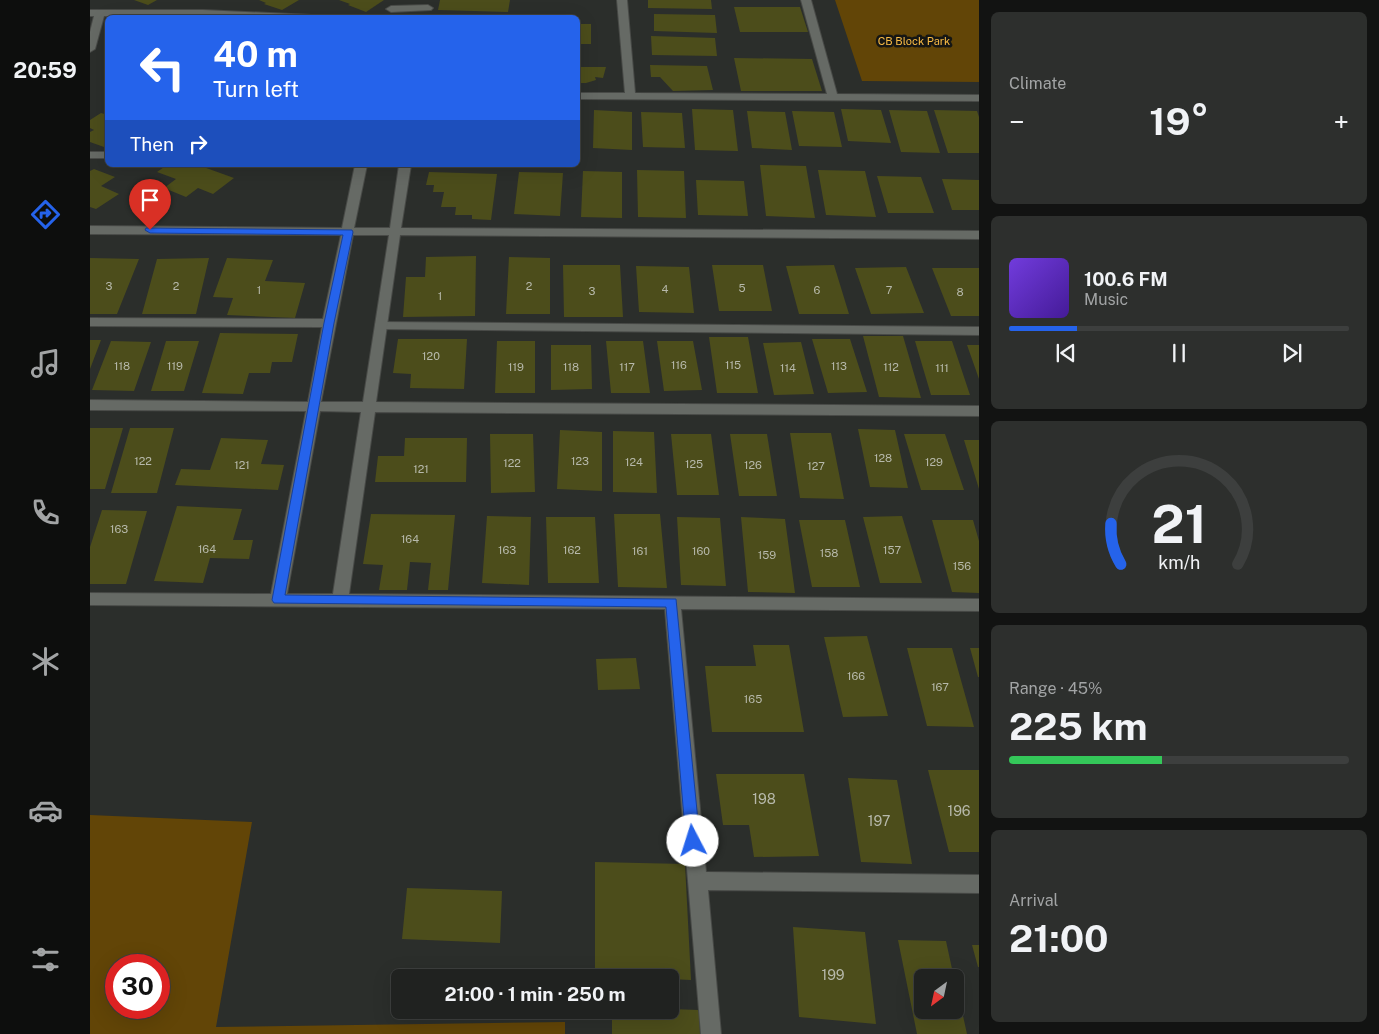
<!DOCTYPE html>
<meta charset="utf-8">
<style>
:root{--surface:#202220;--page:#2d2f2d;--text:#f1f3f6;--muted:#a2a4a5;--line:#3d3f3e;--accent:#2563eb}
body{margin:0;font-family:"Public Sans",sans-serif;background:var(--page);color:var(--text);height:100vh;display:flex;flex-direction:column;font-size:19px;white-space:nowrap}
*{box-sizing:border-box;margin:0}
p{font-size:16px;color:var(--muted)}
.icon{flex:none;width:28px;height:28px;fill:none;stroke:currentColor;stroke-width:2;stroke-linecap:round;stroke-linejoin:round}
.map{position:relative;flex:1;overflow:hidden}
.sheet{display:flex;flex-direction:column;gap:12px;padding:12px;background:#121312;width:400px}
.sheet>*{flex:none}
.guide{position:absolute;left:15px;top:15px;width:475px;height:152px;border-radius:8px;box-shadow:0 5px 20px #0002,0 0 0 1px var(--line);background:#2563eb;color:#fff;overflow:hidden}
.needle{width:32px;rotate:213deg}
.controls{position:absolute;left:824px;top:969px;display:grid;gap:10px}
.controls a{display:grid;place-items:center;width:50px;height:50px;border-radius:8px;background:var(--surface);box-shadow:0 5px 20px #0002,0 0 0 1px var(--line);font-size:25px}
.speed{position:absolute;left:15px;top:954px;display:flex;gap:10px;font-size:25px;font-weight:700;text-align:center}
.speed>*{display:grid;place-content:center;width:65px;height:65px;border-radius:50%;background:var(--surface);box-shadow:0 5px 20px #0002,0 0 0 1px var(--line);line-height:1}
.speed .limit{border:8px solid #d22;background:#fff;color:#111}
.pin{position:absolute;display:grid;place-items:center;width:42px;height:42px;color:#fff;margin:-51px -21px;border-radius:50% 50% 50% 0;rotate:-45deg;box-shadow:0 0 5px #0007}
.pin .icon{rotate:45deg}
.me{position:absolute;width:55px;margin:-28px;rotate:355deg;stroke-linejoin:round;filter:drop-shadow(0 0 4px #0008)}
.turn{display:flex;align-items:center;gap:18px;height:105px;padding:0 25px;font-size:22px}
.turn .icon{width:65px;height:65px;stroke-width:2.5}
.turn b{display:block;font-size:35px;line-height:42px}
.then{display:flex;align-items:center;height:48px;padding:0 25px;background:#0003;gap:10px;font-size:19px}
.big{font-size:38px;font-weight:700;line-height:1.1}
.sheet .tile{flex:1;display:flex;flex-direction:column;justify-content:center;gap:8px;min-width:0;padding:0 18px;border-radius:8px;background:var(--page)}
.sheet .dial{align-items:center;gap:0}
.dial svg{height:130px;overflow:visible;fill:none;stroke:var(--line);stroke-width:7;stroke-linecap:round;text-anchor:middle}
.dial text{fill:var(--text);stroke:none}
.song{display:flex;align-items:center;gap:15px}
.cover{width:60px;height:60px;border-radius:8px;background:linear-gradient(135deg,hsl(260 70% 55%),hsl(260 70% 35%))}
.played{height:5px;border-radius:2px;background:linear-gradient(90deg,var(--accent) 20%,var(--line) 20%)}
.keys{display:flex;justify-content:space-around;direction:ltr}
.heat{display:flex;justify-content:space-between;align-items:center;font-size:28px;direction:ltr}
.charge{height:8px;border-radius:4px;background:linear-gradient(90deg,#34c759 45%,var(--line) 0)}
.trip{position:absolute;left:301px;top:969px;width:288px;height:50px;border-radius:8px;background:var(--surface);box-shadow:0 5px 20px #0002,0 0 0 1px var(--line);font-weight:700;line-height:50px;text-align:center}
main{display:flex;flex:1;min-height:0}
.tab-bar{display:flex;flex-direction:column;width:90px;justify-content:space-around;align-items:center;background:#0d0e0d;color:var(--muted)}
.tab-bar .icon{width:35px;height:35px}
.tab-bar .selected{color:var(--accent)}
.tab-bar b{font-size:22px;color:var(--text)}
.map>svg:first-child{display:block}
.green{fill:#624507;fill-rule:evenodd}
.building{fill:#4c4d1b}
.lines{fill:none;stroke-linecap:round;stroke-linejoin:round}
.service-casing{stroke:#484a47;stroke-width:2}
.minor-casing{stroke:#484a47;stroke-width:2}
.service{fill:#666a65;fill-rule:evenodd}
.minor{fill:#666a65;fill-rule:evenodd}
.route{fill:#2563eb;stroke:#184099}
.labels{text-anchor:middle;stroke-width:5;stroke-linejoin:round;paint-order:stroke}
.far-park-label{font-size:11px;fill:#fabc45;stroke:#151614}
.number-label{font-size:11px;fill:#b7b9ab}
.near-number-label{font-size:14px;fill:#b7b9ab}
</style>
<main>
<nav class="tab-bar">
<b>20:59</b>
<svg class="icon selected" aria-label="directions" viewBox="0 0 24 24"><path d="M12 3l9 9-9 9-9-9zM9 14v-3h6M13 9l2 2-2 2"/></svg>
<svg class="icon" aria-label="music" viewBox="0 0 24 24"><path d="M9 18V5l10-2v13"/><circle cx="6" cy="18" r="3"/><circle cx="16" cy="16" r="3"/></svg>
<svg class="icon" aria-label="phone" viewBox="0 0 24 24"><path d="M5 4h4l2 5-3 2q2 4 5 5l2-3 5 2v4C11 20 4 13 5 4z"/></svg>
<svg class="icon" aria-label="climate" viewBox="0 0 24 24"><path d="M12 3v18M4 7l16 10M4 17L20 7"/></svg>
<svg class="icon" aria-label="car" viewBox="0 0 24 24"><path d="M5 17H2v-5l4-1 3-4h7l3 4 3 1v5h-3M9 17h6M6 11h13"/><circle cx="7" cy="17" r="2"/><circle cx="17" cy="17" r="2"/></svg>
<svg class="icon" aria-label="filters" viewBox="0 0 24 24"><path d="M4 7h16M4 17h16"/><circle cx="9" cy="7" r="2"/><circle cx="15" cy="17" r="2"/></svg>
</nav>
<div class="map">
<svg width="889" height="1034" viewBox="0 0 889 1034">
<rect width="100%" height="100%" fill="#2b2e2b"/>
<path class="green" d="M745,0H889V82L772,81Z
M0,815L162,822L126,1027L475,1022V1034H0ZM26,965H69V1008H26Z"/>
<path class="building" d="M44,0H67L58,5Z
M169,0H209L192,10L174,4L176,3Z
M249,0H294L276,12L258,5L260,4Z
M350,0H420L418,12L348,10Z
M558,0H621L622,9L558,8Z
M644,7H710L718,32H650Z
M564,14L625,15L627,33L564,31Z
M488,24H501V44H488Z
M561,36L625,38L627,56L562,55Z
M644,58L722,59L732,91H651Z
M560,65L617,66L623,90L583,91L570,77H561Z
M488,67H516L513,78L505,77L506,80L496,83H488Z
M602,109L643,110L648,151L605,150Z
M751,109L791,110L801,143L758,141Z
M504,110L542,112V150L503,148Z
M799,110L837,111L850,153L811,152Z
M844,110L887,111L889,117V153H858Z
M657,111L695,112L702,150L662,148Z
M702,111L744,112L752,147L709,146Z
M551,112L592,113L595,148L553,147Z
M11,113L18,115V144L14,147L0,142V132L4,130L0,128V120Z
M77,165H108L144,178L123,194L108,188L96,197L74,188L86,179L67,172Z
M670,165L716,166L725,218L676,216Z
M4,169L25,177L11,186L29,194L6,209L0,207V171Z
M547,170L594,171L596,218L548,217Z
M728,170L775,171L786,217L736,215Z
M493,171L532,172V218L491,217Z
M339,172L407,174L401,220L382,219V215H365L366,207H351L354,192H343L344,185H336Z
M429,172L473,173L470,216L424,214Z
M787,176L831,177L844,213H798Z
M852,179L889,180V210H862Z
M606,180L654,181L658,216L608,215Z
M386,256L385,316L313,317L316,277H335L336,257Z
M419,257L460,258V314H416Z
M0,258L49,259L27,314H0Z
M119,258L106,314H52L67,259Z
M137,258L183,260L175,281L215,283L205,318L137,315L143,298L123,297Z
M473,265H530L533,317H474Z
M622,265H673L682,311H629Z
M744,265L759,314H709L696,266Z
M546,266L599,267L604,313L549,312Z
M816,267L834,313L781,314L765,268Z
M842,268H889V316H861Z
M130,333L208,334L202,362H182L180,373H159L153,394L112,393Z
M773,336H813L831,398L789,397Z
M619,337H658L668,393H627Z
M308,339H377L374,389L320,388L321,374L303,373Z
M722,339H760L777,392L738,393Z
M0,340H11L0,369Z
M21,341L61,342L44,391L2,390Z
M76,341H109L94,391H61Z
M407,341H445V393H405Z
M516,341H553L560,393H521Z
M567,341H603L612,390L574,391Z
M825,341H862L880,395H841Z
M711,342L724,394L684,395L673,343Z
M461,345H501L502,389L461,390Z
M877,345H889V379Z
M0,428H33L15,489H0Z
M40,428H84L67,493H21Z
M768,429L805,430L818,488L780,487Z
M470,430L512,432V491L467,489Z
M523,431L564,432L567,493L523,492Z
M700,433H741L754,499L710,498Z
M400,434H443L445,492L401,493Z
M581,434H621L629,495H587Z
M640,434H677L687,496H649Z
M814,434H855L874,490H831Z
M131,438L178,440L171,464L194,465L188,490L85,485L91,469L120,470Z
M315,438H377L376,482H285L288,456H314Z
M874,440H889V489Z
M87,506L152,509L143,540H163L159,559L120,558L113,583L64,581Z
M12,510L57,511L36,584H0V547Z
M281,514L365,515L358,590H338L341,563L320,562L317,590H289L293,565L273,564Z
M524,514H570L577,588L528,587Z
M397,516L441,517L439,585L392,583Z
M812,516L832,583H790L773,517Z
M456,517H505L509,583H458Z
M587,517L630,518L636,586L591,585Z
M651,517L695,519L705,593L658,592Z
M709,520H755L770,587H722Z
M842,520H883L889,541V593L862,592Z
M777,636L798,716L753,717L734,637Z
M663,645H699L714,732H622L615,666H666Z
M817,648H862L884,727L837,726Z
M880,648H889V677H888Z
M546,658L550,689L508,690L506,659Z
M838,770H889V852H859Z
M626,774H714L729,856L664,857L659,825H633Z
M758,778L807,780L822,864L771,862Z
M505,862L595,864L601,980L580,979V978L505,977Z
M317,888L412,891L410,943L312,939Z
M703,927L775,932L786,1024L709,1017Z
M808,940L856,941L864,978H832V1010H865L866,984L877,1034H827Z
M882,945H889V967H888Z
M580,1009L609,1010L610,1034H522V1010Z"/>
<g class="lines">
<g class="service-casing">
<path id="service" d="M0,10H113L222,15L226,18L14,16L5,49L0,52V32L4,16H0Z
M0,152H18V158H0Z
M291,322L889,327V335L286,329L285,326L286,323Z"/>
</g>
<g class="minor-casing">
<path id="minor" d="M527,0H537L545,93L737,94L711,0H721L747,94L889,95V101L488,99V93H535Z
M338,5L343,8L341,10L301,12L296,9L301,6Z
M265,165H277L264,228H300L309,165H321L311,228L889,231V239L310,235L286,402L889,406V416L285,412L259,594L889,599V611L591,609L616,872L889,875V893L618,890L631,1034H611L575,609L0,605V593L181,594L216,411L0,410V400L218,402L232,327L0,326V318L233,319L251,235L0,234V226L252,228ZM263,235H299L273,402H231ZM230,411L271,412L243,594H197Z"/>
</g>
<use href="#service" class="service"/>
<use href="#minor" class="minor"/>
</g>
<path class="route" d="M56,228L262,230L263,232L244,323L195,595L586,599L610,841L608,846L603,847L598,846L596,841L576,607L184,603L182,600L234,323L253,235L60,233L55,230Z"/>
<g class="labels">
<g class="far-park-label">
<text x="824" y="45">CB Block Park</text>
</g>
<g class="number-label">
<text x="19" y="290">3</text>
<text x="86" y="290">2</text>
<text x="439" y="290">2</text>
<text x="652" y="292">5</text>
<text x="575" y="293">4</text>
<text x="169" y="294">1</text>
<text x="727" y="294">6</text>
<text x="799" y="294">7</text>
<text x="502" y="295">3</text>
<text x="870" y="296">8</text>
<text x="350" y="300">1</text>
<text x="341" y="360">120</text>
<text x="589" y="369">116</text>
<text x="643" y="369">115</text>
<text x="32" y="370">118</text>
<text x="85" y="370">119</text>
<text x="749" y="370">113</text>
<text x="426" y="371">119</text>
<text x="481" y="371">118</text>
<text x="537" y="371">117</text>
<text x="801" y="371">112</text>
<text x="698" y="372">114</text>
<text x="852" y="372">111</text>
<text x="793" y="462">128</text>
<text x="53" y="465">122</text>
<text x="490" y="465">123</text>
<text x="544" y="466">124</text>
<text x="844" y="466">129</text>
<text x="422" y="467">122</text>
<text x="604" y="468">125</text>
<text x="152" y="469">121</text>
<text x="663" y="469">126</text>
<text x="726" y="470">127</text>
<text x="331" y="473">121</text>
<text x="29" y="533">163</text>
<text x="320" y="543">164</text>
<text x="117" y="553">164</text>
<text x="417" y="554">163</text>
<text x="482" y="554">162</text>
<text x="802" y="554">157</text>
<text x="550" y="555">161</text>
<text x="611" y="555">160</text>
<text x="739" y="557">158</text>
<text x="677" y="559">159</text>
<text x="872" y="570">156</text>
<text x="766" y="680">166</text>
<text x="850" y="691">167</text>
<text x="663" y="703">165</text>
</g>
<g class="near-number-label">
<text x="674" y="804">198</text>
<text x="869" y="816">196</text>
<text x="789" y="826">197</text>
<text x="743" y="980">199</text>
</g>
</g>
</svg>
<div class="controls">
<a><svg class="needle" viewBox="-14 -14 28 28"><path d="M0-13l5 13h-10z" fill="#e53935"/><path d="M0 13l5-13h-10z" fill="#a2a4a5"/></svg></a>
</div>
<div class="speed"><div class="limit">30</div></div>
<div class="pin" style="left:60px;top:230px;background:#d93025"><svg class="icon" aria-label="arrive" viewBox="0 0 24 24"><path d="M6 21V4h12l-3 4 3 4H6"/></svg></div>
<svg class="me" style="left:603px;top:841px" viewBox="-20 -20 40 40"><circle r="19" fill="#fff"/><path d="M0-13L10 11 0 6-10 11z" fill="#2563eb"/></svg>
<div class="trip">21:00 · 1 min · 250 m</div>
<div class="guide">
<div class="turn"><svg class="icon" aria-label="left" viewBox="0 0 24 24"><path d="M17 20v-9H6M10 6l-5 5 5 5"/></svg><div><b>40 m</b>Turn left</div></div>
<div class="then">Then<svg class="icon" aria-label="right" viewBox="0 0 24 24"><path d="M7 20v-9h11M14 6l5 5-5 5"/></svg></div>
</div>
</div>
<section class="sheet">
<div class="tile"><p>Climate</p>
<div class="heat"><a>−</a><b class="big">19°</b><a>+</a></div>
</div>
<div class="tile">
<div class="song"><i class="cover"></i><div><b>100.6 FM</b><p>Music</p></div></div>
<div class="played"></div>
<div class="keys"><svg class="icon" aria-label="previous" viewBox="0 0 24 24"><path d="M18 5L8 12l10 7zM5 5v14"/></svg><svg class="icon" aria-label="pause" viewBox="0 0 24 24"><path d="M8 5v14M16 5v14"/></svg><svg class="icon" aria-label="next" viewBox="0 0 24 24"><path d="M6 5l10 7-10 7zM19 5v14"/></svg></div>
</div>
<div class="tile dial"><svg viewBox="0 0 100 80">
<path d="M14 69A42 42 0 1 1 86 69"/>
<path d="M14 69A42 42 0 0 1 8 44" stroke="#2563eb"/>
<text x="50" y="56" font-size="32" font-weight="700">21</text>
<text x="50" y="72" font-size="11">km/h</text>
</svg></div>
<div class="tile"><p>Range · 45%</p><b class="big">225 km</b><div class="charge"></div></div>
<div class="tile"><p>Arrival</p><b class="big">21:00</b></div>
</section>
</main>
